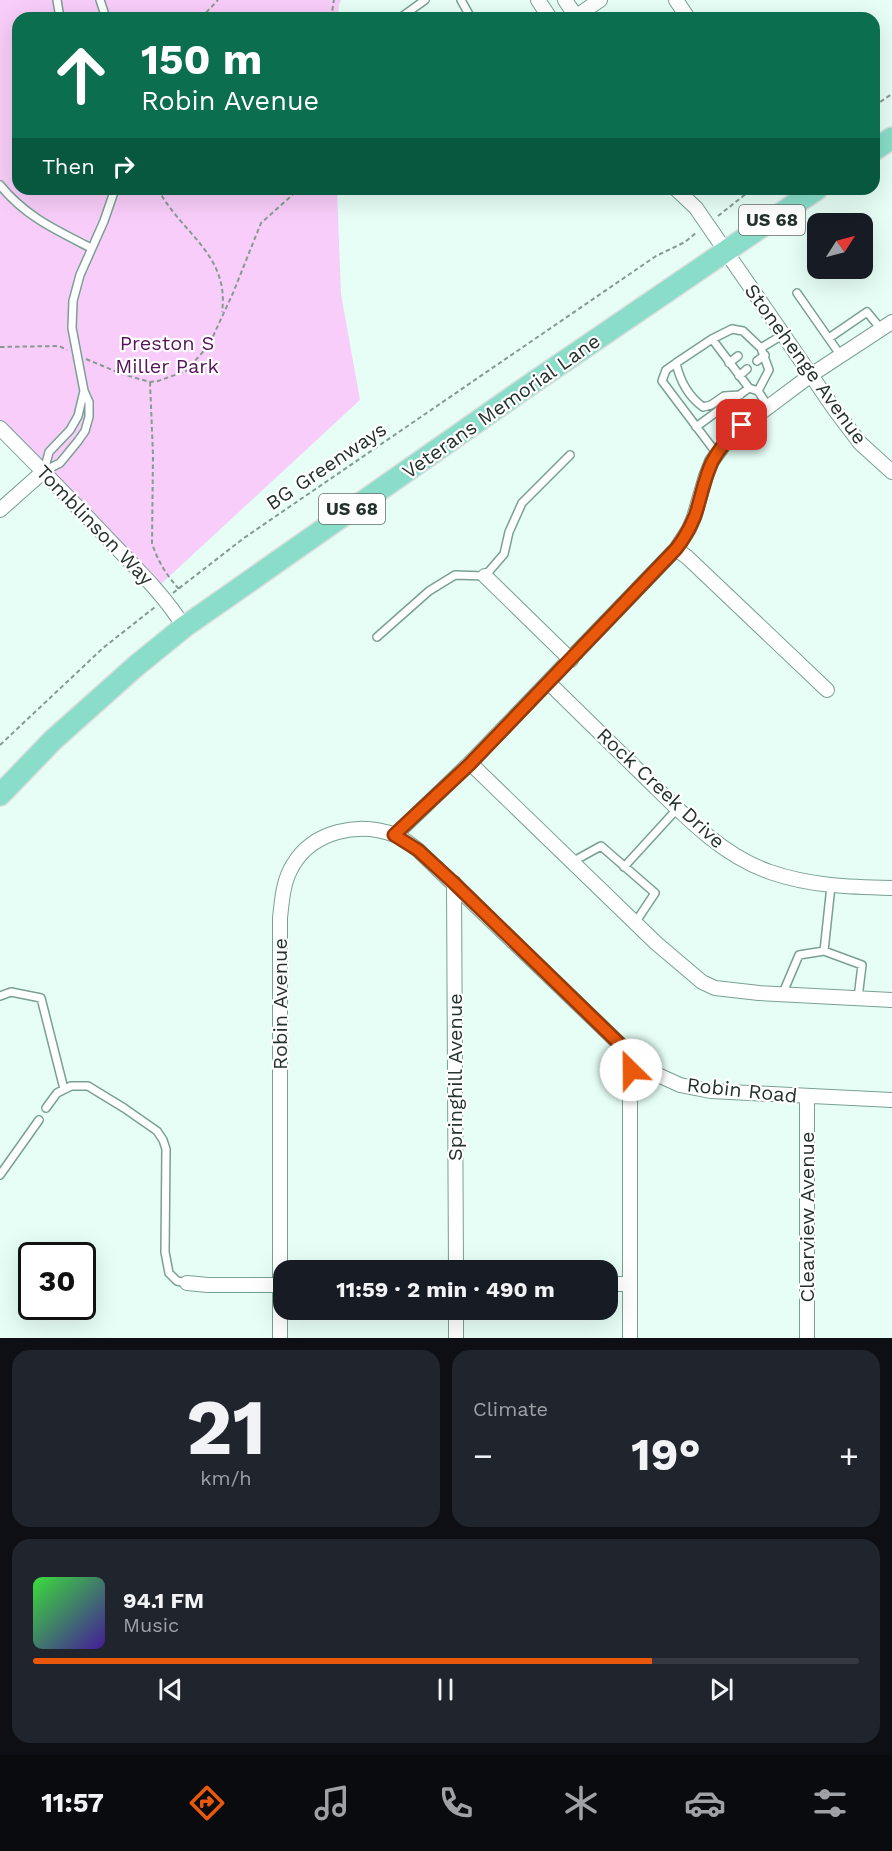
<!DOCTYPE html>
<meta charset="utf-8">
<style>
:root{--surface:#171b24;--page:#20242c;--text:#f1f3f6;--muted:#9ea1a6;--line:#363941;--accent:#ea580c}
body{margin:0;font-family:"Work Sans",sans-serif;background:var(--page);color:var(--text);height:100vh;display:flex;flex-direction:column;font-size:22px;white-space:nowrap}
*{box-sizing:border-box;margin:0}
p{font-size:20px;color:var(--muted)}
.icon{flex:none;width:33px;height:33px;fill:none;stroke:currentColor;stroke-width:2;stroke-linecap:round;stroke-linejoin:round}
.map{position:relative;height:1338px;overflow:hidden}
.panel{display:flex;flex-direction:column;gap:12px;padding:12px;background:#0d0f14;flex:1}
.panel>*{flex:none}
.banner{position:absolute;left:12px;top:12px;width:868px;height:183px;border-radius:18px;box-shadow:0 6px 24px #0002;background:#0b6e4f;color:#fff;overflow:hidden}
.needle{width:39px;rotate:54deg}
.controls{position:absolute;left:807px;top:213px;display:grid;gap:12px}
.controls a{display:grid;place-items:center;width:66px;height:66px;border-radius:12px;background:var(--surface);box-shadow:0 6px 24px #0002;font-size:30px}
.speed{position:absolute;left:18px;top:1242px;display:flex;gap:12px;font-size:30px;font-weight:700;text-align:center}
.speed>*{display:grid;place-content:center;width:78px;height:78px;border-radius:50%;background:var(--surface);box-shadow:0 6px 24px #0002;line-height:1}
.speed .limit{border:3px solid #111;border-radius:9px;background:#fff;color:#111}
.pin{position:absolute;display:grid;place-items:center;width:51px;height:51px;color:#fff;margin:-26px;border-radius:12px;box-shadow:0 3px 9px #0006}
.me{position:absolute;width:66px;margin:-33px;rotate:337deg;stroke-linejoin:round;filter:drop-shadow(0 0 4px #0008)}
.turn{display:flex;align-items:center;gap:21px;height:126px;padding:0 30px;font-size:27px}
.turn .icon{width:78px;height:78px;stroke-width:2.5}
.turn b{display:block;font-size:42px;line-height:51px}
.then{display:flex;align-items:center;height:57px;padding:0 30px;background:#0003;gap:12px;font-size:22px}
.big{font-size:45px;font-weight:700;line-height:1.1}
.panel .card{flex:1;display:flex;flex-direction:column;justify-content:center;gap:9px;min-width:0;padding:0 21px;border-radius:18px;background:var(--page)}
.panel .dial{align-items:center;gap:0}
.dial b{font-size:78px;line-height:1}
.song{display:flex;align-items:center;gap:18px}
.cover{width:72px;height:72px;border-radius:9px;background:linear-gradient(135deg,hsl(120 70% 55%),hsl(260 70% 35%))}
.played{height:6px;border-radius:3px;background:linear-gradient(90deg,var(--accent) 75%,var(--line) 75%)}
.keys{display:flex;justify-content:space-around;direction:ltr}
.heat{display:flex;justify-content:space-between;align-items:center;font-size:33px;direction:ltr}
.panel .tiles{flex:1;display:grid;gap:12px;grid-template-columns:1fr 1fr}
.card:last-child{grid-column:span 2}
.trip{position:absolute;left:273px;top:1260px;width:345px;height:60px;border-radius:18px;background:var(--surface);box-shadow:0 6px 24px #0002;font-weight:700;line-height:60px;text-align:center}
.menu{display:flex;height:96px;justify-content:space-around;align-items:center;background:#090b0e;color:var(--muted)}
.menu .icon{width:42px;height:42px}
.menu .selected{color:var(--accent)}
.menu b{font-size:27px;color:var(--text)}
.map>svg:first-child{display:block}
.green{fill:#f8cdf9}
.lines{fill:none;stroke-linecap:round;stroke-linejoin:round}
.service-casing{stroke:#79a093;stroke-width:10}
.minor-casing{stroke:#79a093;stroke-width:16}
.primary-casing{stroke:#dcdedd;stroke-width:24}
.path{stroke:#869a93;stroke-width:2;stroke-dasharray:4.5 3;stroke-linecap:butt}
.service{stroke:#fff;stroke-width:7}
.minor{stroke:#fff;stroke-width:14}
.primary{stroke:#89ddc9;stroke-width:21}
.route-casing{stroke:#983908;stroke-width:15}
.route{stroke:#ea580c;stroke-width:10}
.labels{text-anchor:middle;stroke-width:4.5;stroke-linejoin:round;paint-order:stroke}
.shield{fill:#fff;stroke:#65706c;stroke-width:1.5}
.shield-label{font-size:18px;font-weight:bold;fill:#23322d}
.park-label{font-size:20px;fill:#58155c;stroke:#fff}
.street-label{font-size:20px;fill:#23322d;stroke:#fff}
</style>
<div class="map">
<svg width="892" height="1338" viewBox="0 0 892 1338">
<rect width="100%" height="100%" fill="#e6fef6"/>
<path class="green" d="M0,0H341L339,5L338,18H18V189H337L341,294L360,400L161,584L0,420Z"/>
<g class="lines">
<g class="service-casing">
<path id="service" d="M57,0L60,18
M100,0L106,18
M461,0L471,18
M400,18L425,0
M0,185C26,217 56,230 91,248
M797,293L841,356
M829,338L867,312L881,329
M712,339L749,388
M757,361L765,355
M676,363C680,381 688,396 703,407L711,405L724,396L740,395
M729,363L738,356
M739,376L747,369
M758,391L769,370L761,348
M696,427L749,388L758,391L768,406
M717,454L662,381L666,370L676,363L712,339L732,329L743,331L761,348L784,334
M44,471L60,463L78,441L85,431L89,417V402L84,391L72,328L73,301L80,275L104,221L115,189
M44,471L49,452L70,430L78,416L84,391
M377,637L429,591L455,575L485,576L504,554L509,532L522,503L570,455
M572,862L601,846L655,893L635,923
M624,867L677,809
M824,951L831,886
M782,995L799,955L824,951L862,965L858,998
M0,996L11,992L41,998L64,1089
M46,1108L57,1093L71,1086H88L124,1108L157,1131L163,1140L166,1149L165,1252L169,1273L177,1281L187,1283
M0,1175L39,1120"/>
</g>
<g class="minor-casing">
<path id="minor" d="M538,0L550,18
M565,0L577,18
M676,0L688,18
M574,18L600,0
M676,189L696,208L835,410L860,443L892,472
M0,428C38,466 75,504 112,543C138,570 165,596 184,627
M0,510L44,471
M676,549L687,557L827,690
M485,576L571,660
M549,683C581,714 612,745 644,776C681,812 720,855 770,872C810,886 850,887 892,888
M470,763L656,943L702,982L715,988L759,993L892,1000
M395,835L470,763L676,549L689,529L694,517L706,476L712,461L731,435L811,375L892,322
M454,883L456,1270
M807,1096V1338
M187,1283L208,1285H284
M608,1284H630
M456,1310V1338
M280,1338V918C282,900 283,881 293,865C313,831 359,821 395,835C403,838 411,845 418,850L630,1054L644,1066L658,1075L680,1085L695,1088L711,1091L892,1100
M630,1338V1054"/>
</g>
<g class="primary-casing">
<path id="primary" d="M874,150L892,138
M0,795L53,740L136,666L184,627L531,384L817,189"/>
</g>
<path class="path" d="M201,18L218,0
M331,18L334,0
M874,106L892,94
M158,189C181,233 230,255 222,312
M718,216L752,189
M0,347L59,346L67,350
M86,359L122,374L150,382L158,381L186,371L209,345L233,293L261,223L299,189
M150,382L153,455L152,543C157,560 167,576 179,589
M173,593L244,538L656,256L685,242L697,232
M0,745L103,648L155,607"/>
<use href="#service" class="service"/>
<use href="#minor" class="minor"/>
<use href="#primary" class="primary"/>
</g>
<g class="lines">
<g class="route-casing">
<path id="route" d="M631,1070L630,1054L454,883L418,850L394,835L470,764L676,549C684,539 690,528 695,516C701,498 704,479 712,462C720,447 730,436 742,425"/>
</g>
<use href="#route" class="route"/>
</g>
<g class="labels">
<g class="shield">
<rect x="739" y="205" width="66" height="30" rx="4.5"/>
<rect x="319" y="494" width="66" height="30" rx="4.5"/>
</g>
<g class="shield-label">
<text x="772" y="226">US 68</text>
<text x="352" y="515">US 68</text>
</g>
<g class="park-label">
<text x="167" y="350">Preston S<tspan x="167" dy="23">Miller Park</tspan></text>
</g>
<g class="street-label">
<text transform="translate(806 364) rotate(54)" y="7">Stonehenge Avenue</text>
<text transform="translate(501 406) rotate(-35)" y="7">Veterans Memorial Lane</text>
<text transform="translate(326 466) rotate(-34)" y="7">BG Greenways</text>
<text transform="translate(95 525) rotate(46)" y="7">Tomblinson Way</text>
<text transform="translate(661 788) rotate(43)" y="7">Rock Creek Drive</text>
<text transform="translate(280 1004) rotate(-90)" y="7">Robin Avenue</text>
<text transform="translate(455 1077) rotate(-90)" y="7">Springhill Avenue</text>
<text transform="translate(742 1090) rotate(6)" y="7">Robin Road</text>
<text transform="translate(807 1217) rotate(-90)" y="7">Clearview Avenue</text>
</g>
</g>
</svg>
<div class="controls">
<a><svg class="needle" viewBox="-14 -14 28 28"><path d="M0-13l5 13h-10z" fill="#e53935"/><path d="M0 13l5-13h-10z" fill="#9ea1a6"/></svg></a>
</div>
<div class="speed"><div class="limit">30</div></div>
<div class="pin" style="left:742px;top:425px;background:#d93025"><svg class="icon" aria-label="arrive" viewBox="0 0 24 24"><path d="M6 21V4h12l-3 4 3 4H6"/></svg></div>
<svg class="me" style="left:631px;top:1070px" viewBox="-20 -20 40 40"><circle r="19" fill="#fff"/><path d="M0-13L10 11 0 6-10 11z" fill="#ea580c"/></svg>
<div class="trip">11:59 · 2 min · 490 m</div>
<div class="banner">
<div class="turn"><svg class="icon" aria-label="ahead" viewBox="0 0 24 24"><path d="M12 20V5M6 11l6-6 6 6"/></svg><div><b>150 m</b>Robin Avenue</div></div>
<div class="then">Then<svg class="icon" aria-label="right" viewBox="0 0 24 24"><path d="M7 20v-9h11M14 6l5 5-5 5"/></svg></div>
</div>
</div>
<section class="panel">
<div class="tiles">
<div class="card dial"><b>21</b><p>km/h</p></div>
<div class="card"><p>Climate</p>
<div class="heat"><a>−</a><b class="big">19°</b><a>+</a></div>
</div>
<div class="card">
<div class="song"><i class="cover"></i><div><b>94.1 FM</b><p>Music</p></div></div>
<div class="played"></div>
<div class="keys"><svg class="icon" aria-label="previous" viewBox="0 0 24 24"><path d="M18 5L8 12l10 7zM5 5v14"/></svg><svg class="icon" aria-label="pause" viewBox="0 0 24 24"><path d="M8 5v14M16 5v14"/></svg><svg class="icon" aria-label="next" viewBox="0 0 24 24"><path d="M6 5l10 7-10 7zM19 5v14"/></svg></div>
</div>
</div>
</section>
<nav class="menu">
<b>11:57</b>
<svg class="icon selected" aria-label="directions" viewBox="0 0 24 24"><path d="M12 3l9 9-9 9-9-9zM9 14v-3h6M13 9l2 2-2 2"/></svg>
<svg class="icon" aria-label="music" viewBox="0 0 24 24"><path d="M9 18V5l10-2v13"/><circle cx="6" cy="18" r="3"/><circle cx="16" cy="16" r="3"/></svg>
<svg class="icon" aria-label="phone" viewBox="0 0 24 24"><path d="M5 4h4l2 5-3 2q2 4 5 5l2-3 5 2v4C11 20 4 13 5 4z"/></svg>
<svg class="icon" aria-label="climate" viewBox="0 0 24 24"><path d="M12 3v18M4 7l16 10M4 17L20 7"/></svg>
<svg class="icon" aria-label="car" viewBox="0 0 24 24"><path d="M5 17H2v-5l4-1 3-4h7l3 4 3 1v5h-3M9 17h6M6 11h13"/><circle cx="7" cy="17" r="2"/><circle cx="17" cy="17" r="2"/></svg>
<svg class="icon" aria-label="filters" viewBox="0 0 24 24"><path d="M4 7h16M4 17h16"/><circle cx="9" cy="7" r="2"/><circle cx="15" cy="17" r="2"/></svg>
</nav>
